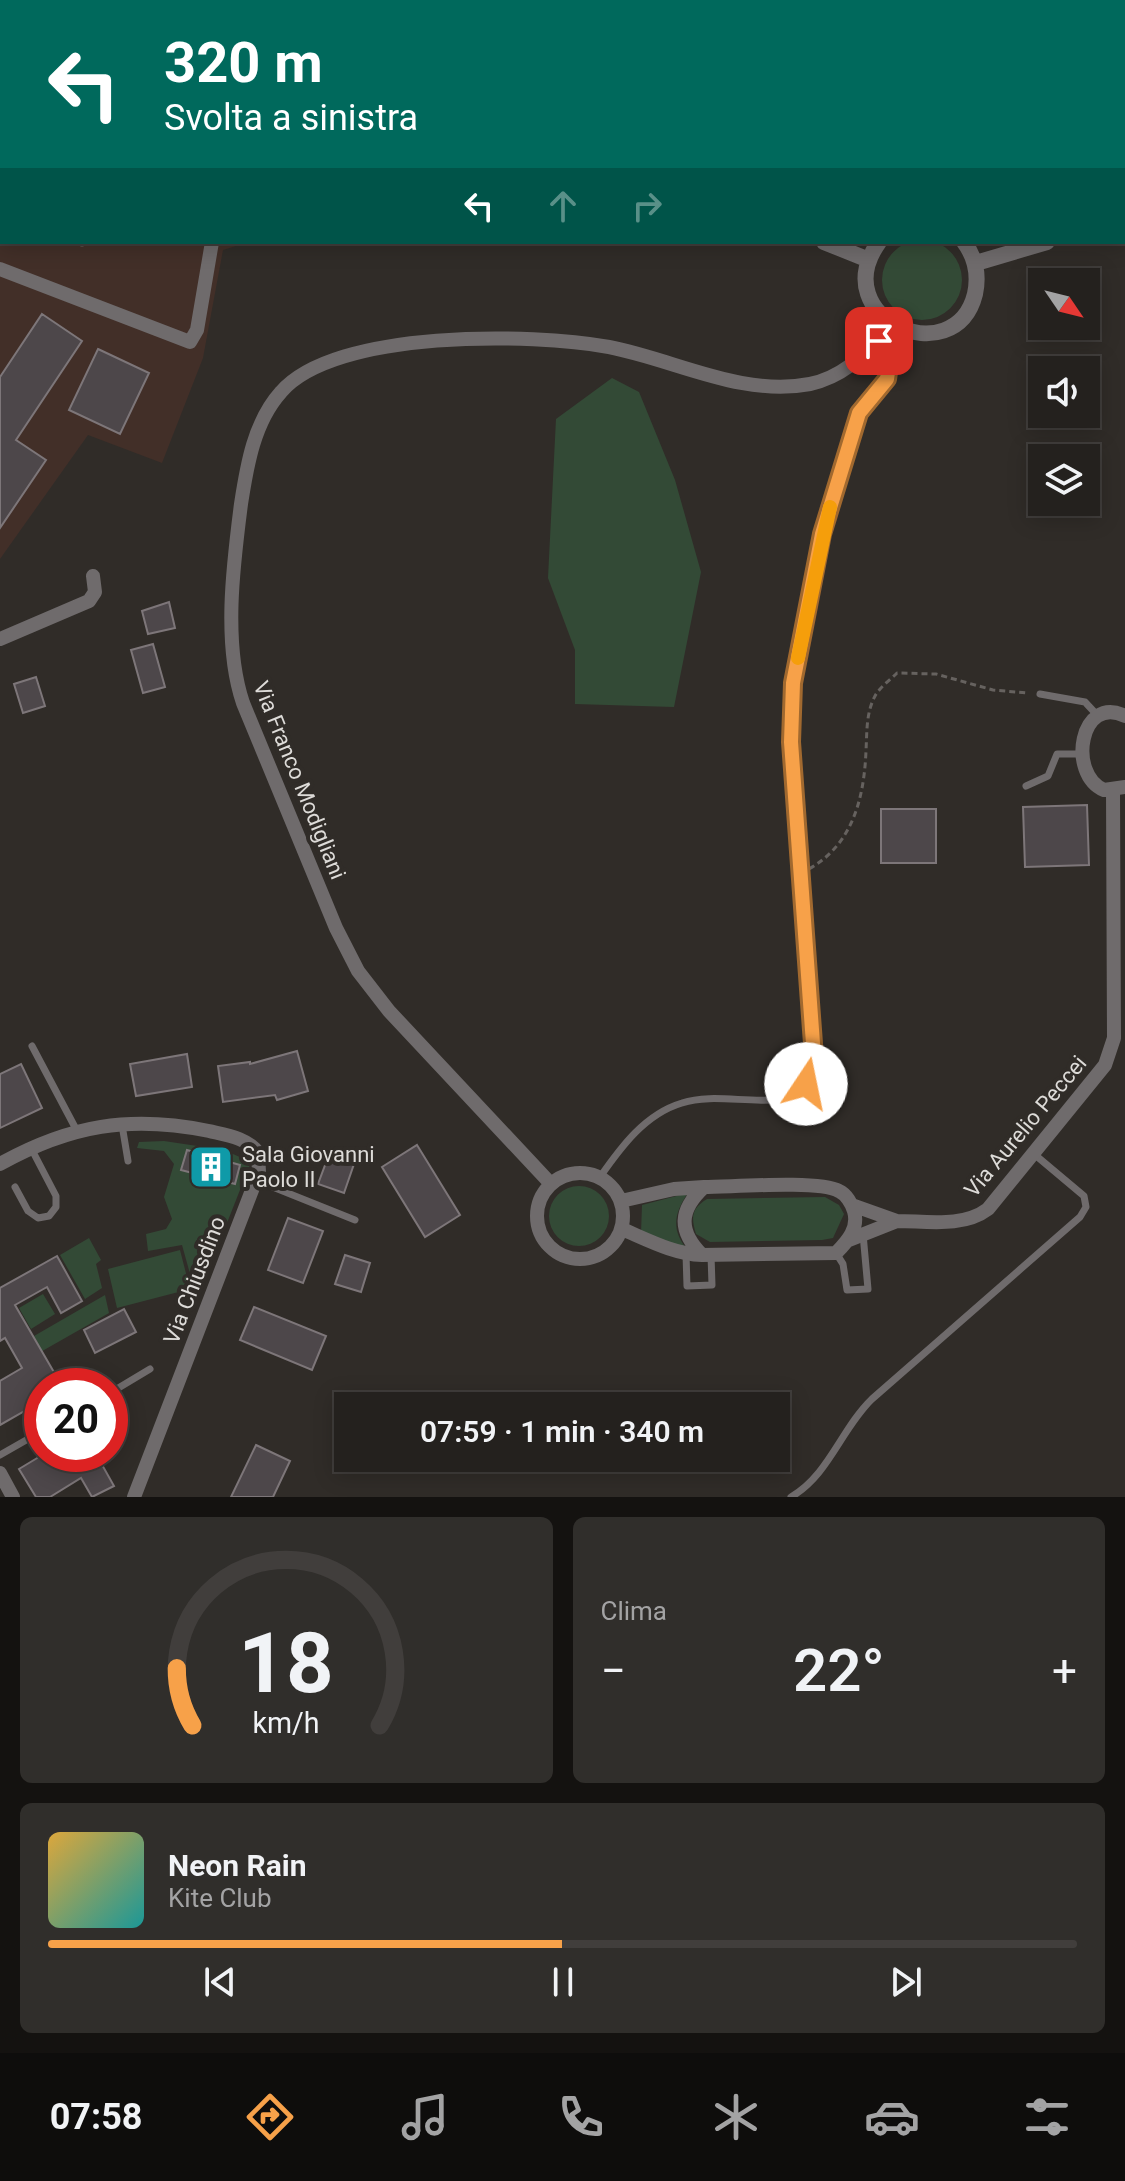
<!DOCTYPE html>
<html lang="it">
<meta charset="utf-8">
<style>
:root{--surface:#24211e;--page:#302e2b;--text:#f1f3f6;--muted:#a3a3a4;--line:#413e3c;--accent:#f7a149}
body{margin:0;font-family:Roboto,sans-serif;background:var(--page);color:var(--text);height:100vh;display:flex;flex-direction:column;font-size:30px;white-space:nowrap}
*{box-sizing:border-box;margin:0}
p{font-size:26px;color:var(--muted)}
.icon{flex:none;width:44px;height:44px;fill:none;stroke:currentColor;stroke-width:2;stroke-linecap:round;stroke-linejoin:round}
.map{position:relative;height:1497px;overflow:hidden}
.side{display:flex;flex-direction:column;gap:20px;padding:20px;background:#141210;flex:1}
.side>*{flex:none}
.hud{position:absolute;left:0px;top:0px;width:1126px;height:244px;box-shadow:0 4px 20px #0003,0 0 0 2px var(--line);background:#00695c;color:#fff;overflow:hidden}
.needle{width:52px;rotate:125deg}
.controls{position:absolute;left:1028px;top:268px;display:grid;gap:16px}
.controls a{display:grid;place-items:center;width:72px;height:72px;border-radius:0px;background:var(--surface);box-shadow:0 4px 20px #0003,0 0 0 2px var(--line);font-size:40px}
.speed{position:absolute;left:24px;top:1368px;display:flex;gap:16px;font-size:40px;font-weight:700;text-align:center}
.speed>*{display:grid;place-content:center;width:104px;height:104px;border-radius:50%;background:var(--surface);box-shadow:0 4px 20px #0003,0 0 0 2px var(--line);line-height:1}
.speed .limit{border:12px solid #d22;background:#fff;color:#111}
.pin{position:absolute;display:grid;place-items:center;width:68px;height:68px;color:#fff;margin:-34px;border-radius:16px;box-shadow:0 4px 12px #0006}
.me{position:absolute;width:88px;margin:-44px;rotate:11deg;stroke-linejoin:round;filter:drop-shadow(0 0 6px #0008)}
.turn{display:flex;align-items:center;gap:28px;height:168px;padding:0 32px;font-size:36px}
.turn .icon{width:104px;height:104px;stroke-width:2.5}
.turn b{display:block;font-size:56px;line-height:68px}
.lanes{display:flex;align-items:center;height:76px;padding:0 32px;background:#0003;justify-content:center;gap:40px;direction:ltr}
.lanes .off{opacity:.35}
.big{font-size:60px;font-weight:600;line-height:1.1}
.side .widget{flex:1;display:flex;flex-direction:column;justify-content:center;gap:12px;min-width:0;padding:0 28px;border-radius:12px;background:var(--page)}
.side .dial{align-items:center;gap:0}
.dial svg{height:208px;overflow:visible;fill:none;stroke:var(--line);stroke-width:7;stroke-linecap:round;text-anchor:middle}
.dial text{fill:var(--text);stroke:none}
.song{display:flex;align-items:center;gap:24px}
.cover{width:96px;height:96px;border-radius:12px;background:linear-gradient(135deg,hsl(40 70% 55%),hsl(180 70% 35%))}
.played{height:8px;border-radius:4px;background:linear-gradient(90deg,var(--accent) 50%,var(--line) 50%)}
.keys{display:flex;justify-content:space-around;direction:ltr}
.heat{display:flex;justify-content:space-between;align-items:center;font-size:44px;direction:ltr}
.side .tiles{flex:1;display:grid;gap:20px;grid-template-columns:1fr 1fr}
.widget:last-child{grid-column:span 2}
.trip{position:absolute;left:334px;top:1392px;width:456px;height:80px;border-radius:0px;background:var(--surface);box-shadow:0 4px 20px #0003,0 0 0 2px var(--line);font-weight:600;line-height:80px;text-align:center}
.menu{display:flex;height:128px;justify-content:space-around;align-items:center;background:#0e0d0c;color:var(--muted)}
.menu .icon{width:56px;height:56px}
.menu .selected{color:var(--accent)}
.menu b{font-size:36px;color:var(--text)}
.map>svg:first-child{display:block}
.industrial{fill:#422f28}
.green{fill:#334a36}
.building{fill:#4d474a;stroke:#7d7679;stroke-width:2}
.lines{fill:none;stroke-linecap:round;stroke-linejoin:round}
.path{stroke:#66625f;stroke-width:3;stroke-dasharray:6 4;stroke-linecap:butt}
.service{stroke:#6f6b6c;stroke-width:7}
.minor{stroke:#6f6b6c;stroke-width:14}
.tertiary{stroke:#6f6b6c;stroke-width:16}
.route-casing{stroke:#a1692f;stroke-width:20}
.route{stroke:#f7a149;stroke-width:14}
.slow{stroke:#f59e0b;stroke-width:14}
.labels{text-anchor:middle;stroke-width:8;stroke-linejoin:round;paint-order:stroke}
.street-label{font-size:22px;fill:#dddbd8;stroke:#302c28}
.poi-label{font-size:22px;fill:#dddbd8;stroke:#302c28;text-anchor:start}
</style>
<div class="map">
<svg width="1125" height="1497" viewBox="0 0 1125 1497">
<rect width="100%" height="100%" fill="#302c28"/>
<path class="industrial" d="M0,43L2,242H249L223,250L203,358L162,463L88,435L0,559Z"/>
<path class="green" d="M0,0H1125V172L1124,2H2V19Z
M882 280a40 40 0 1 1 80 0a40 40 0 1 1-80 0Z
M612,378L639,392L675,480L701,572L674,707L575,704V650L548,578L556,419Z
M164,1141L224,1150L251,1162L197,1299L182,1245L148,1251L146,1234L166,1229L172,1219L164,1197L174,1164L164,1151L137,1148L139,1142Z
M549 1216a30 30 0 1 1 60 0a30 30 0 1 1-60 0Z
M688,1193C674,1213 671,1230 687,1249L641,1233L642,1205Z
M825,1197L839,1205L844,1214L833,1238L822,1240L710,1242L696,1234C691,1217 691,1209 707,1199Z
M89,1238L101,1260L96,1264L102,1288L85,1299L60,1255Z
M180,1250L190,1289L117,1308L108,1269Z
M43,1294L55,1314L31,1329L19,1308Z
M105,1295L109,1313L23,1362L18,1354L38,1343L34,1336Z"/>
<path class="building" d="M42,314L82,341L16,440L46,460L0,528V377Z
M98,349L149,373L120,434L69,410Z
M169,602L175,628L148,634L142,611Z
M153,644L165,687L143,693L131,650Z
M36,677L45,706L23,713L14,684Z
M1087,805L1089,865L1025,867L1023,807Z
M881,809H936V863H881Z
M297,1051L308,1091L277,1100L275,1095L223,1102L218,1066L250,1062V1064Z
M187,1054L192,1087L136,1096L130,1064Z
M21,1064L42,1108L0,1128V1074Z
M417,1145L460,1215L425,1237L382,1167Z
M187,1150L240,1165L235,1184L181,1170Z
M330,1152L355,1161L344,1193L318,1184Z
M288,1218L323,1231L303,1283L268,1270Z
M345,1255L370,1263L361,1292L335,1284Z
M57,1256L82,1301L61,1313L47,1287L15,1305L62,1386H42V1401L0,1425V1381L22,1368L5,1338L0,1341V1288Z
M254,1307L326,1336L312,1370L240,1340Z
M124,1309L136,1332L95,1353L84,1330Z
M256,1445L290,1461L273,1497H231Z
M44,1454H96L114,1486L92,1497L81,1478L50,1497H36L19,1469Z"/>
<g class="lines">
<path class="path" d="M809,869C853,844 864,798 866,751C867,732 866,713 875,696C880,687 890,680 897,673L936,674L993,690L1028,693"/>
<path class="service" d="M0,157L2,162
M82,243V242
M1040,694L1085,702L1098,716
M1026,786L1048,776L1057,754H1082
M32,1046L77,1131
M122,1125L128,1161
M600,1177C621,1147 645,1114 682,1103C715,1092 756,1106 789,1097C800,1094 809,1080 815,1071L791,742L793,683L822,534L859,413L887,379L890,359L879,342
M255,1180L355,1220
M15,1187L28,1211L38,1218L49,1216L56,1207V1196L31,1148
M836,1253L843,1264L847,1290L868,1289L863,1234
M686,1254L687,1286L712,1285L711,1255
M110,1393L150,1369
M0,1455L42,1431
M791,1497C829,1475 841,1429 872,1399L1080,1217L1086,1207L1084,1196L1034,1154"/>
<path class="minor" d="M0,269L190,342L197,330L212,242
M0,639L89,601L95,592L93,576
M1125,716C1080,694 1067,774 1104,790L1125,787
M0,1164C70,1125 130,1115 209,1131C226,1135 248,1138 258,1153L259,1172L134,1497
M537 1216a43 43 0 1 1 86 0a43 43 0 1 1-86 0Z
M551,1184L389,1011L358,971L336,928L243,703C223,644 233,566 241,504C247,465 254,422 281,392C335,329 533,333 609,347C676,360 741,397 810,384C845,377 869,350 894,326
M621,1201L674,1189L704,1187
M897,1221C926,1221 963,1228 988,1209L1105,1065L1114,1038L1113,791
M622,1229C648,1240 674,1254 702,1255L836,1253C848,1241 859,1228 854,1211C852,1204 846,1194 839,1191C819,1180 731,1187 704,1187C679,1210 678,1231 702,1255
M849,1240L897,1221L852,1205
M0,1473L13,1497"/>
<path class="tertiary" d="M0,30H2
M1124,220H1125
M824,242L869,260
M879,242C824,319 955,374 975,294C979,275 976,258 964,242
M976,263L1047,242"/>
</g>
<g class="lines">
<g class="route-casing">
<path id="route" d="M806,1084L815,1071L791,742L793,683L822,534L859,413L887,379L890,359L879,341"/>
</g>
<use href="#route" class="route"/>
<path class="slow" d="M798,658L830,507"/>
</g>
<defs>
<g id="building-square" transform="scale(2.3)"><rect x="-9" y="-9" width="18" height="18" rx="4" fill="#0f9aa8" stroke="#302c28"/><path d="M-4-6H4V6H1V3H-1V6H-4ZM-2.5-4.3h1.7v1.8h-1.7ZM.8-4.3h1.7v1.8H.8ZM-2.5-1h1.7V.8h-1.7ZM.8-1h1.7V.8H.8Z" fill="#fff"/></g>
</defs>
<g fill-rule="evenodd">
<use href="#building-square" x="211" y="1167"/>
</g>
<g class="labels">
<g class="street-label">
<text transform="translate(300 780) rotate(68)" y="8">Via Franco Modigliani</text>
<text transform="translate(1025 1126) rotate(-50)" y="8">Via Aurelio Peccei</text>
<text transform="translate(194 1280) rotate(-69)" y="8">Via Chiusdino</text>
</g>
<g class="poi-label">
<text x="242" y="1162">Sala Giovanni<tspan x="242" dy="25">Paolo II</tspan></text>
</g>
</g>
</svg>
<div class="controls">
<a><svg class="needle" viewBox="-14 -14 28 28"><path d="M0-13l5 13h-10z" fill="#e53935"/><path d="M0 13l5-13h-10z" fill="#a3a3a4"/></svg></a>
<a><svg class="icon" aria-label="sound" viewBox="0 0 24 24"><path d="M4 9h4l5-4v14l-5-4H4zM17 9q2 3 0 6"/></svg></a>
<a><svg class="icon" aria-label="layers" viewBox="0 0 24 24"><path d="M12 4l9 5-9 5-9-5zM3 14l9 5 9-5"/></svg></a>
</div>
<div class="speed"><div class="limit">20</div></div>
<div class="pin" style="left:879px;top:341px;background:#d93025"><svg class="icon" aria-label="arrive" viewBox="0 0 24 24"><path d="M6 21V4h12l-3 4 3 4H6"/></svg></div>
<svg class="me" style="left:806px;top:1084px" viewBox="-20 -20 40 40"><circle r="19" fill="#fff"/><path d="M0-13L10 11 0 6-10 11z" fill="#f7a149"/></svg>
<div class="trip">07:59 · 1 min · 340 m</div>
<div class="hud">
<div class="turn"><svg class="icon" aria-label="left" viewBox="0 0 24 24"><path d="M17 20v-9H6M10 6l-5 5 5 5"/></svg><div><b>320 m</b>Svolta a sinistra</div></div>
<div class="lanes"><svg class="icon" aria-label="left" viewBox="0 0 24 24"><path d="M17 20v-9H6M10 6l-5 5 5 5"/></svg><svg class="icon off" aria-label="ahead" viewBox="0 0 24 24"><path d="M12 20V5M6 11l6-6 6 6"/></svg><svg class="icon off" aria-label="right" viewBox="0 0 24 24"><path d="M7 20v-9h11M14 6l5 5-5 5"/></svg></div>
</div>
</div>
<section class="side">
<div class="tiles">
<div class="widget dial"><svg viewBox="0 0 100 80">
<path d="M14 69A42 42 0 1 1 86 69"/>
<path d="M14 69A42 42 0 0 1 8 47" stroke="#f7a149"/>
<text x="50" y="56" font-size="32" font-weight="700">18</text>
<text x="50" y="72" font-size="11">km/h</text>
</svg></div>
<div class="widget"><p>Clima</p>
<div class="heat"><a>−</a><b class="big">22°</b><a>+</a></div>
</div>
<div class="widget">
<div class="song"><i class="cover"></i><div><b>Neon Rain</b><p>Kite Club</p></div></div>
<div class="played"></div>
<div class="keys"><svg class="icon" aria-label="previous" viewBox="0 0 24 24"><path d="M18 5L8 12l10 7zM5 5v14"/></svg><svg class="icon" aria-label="pause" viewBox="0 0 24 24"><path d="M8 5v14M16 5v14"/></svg><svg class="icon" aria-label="next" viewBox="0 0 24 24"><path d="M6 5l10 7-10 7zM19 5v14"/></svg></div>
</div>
</div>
</section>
<nav class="menu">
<b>07:58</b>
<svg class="icon selected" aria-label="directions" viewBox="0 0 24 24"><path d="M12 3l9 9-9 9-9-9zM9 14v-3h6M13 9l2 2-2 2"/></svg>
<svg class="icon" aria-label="music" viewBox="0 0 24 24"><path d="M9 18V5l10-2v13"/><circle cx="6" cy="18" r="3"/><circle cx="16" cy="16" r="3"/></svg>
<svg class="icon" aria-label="phone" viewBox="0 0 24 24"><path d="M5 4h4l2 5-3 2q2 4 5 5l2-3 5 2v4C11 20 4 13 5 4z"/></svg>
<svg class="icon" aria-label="climate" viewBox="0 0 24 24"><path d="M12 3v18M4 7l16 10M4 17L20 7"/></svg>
<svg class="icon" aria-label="car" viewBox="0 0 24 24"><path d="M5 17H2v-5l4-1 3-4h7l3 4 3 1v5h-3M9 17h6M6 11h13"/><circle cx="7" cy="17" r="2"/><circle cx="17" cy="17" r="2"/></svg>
<svg class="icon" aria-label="filters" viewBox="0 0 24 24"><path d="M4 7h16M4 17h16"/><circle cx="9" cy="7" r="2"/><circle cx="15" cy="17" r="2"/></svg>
</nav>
